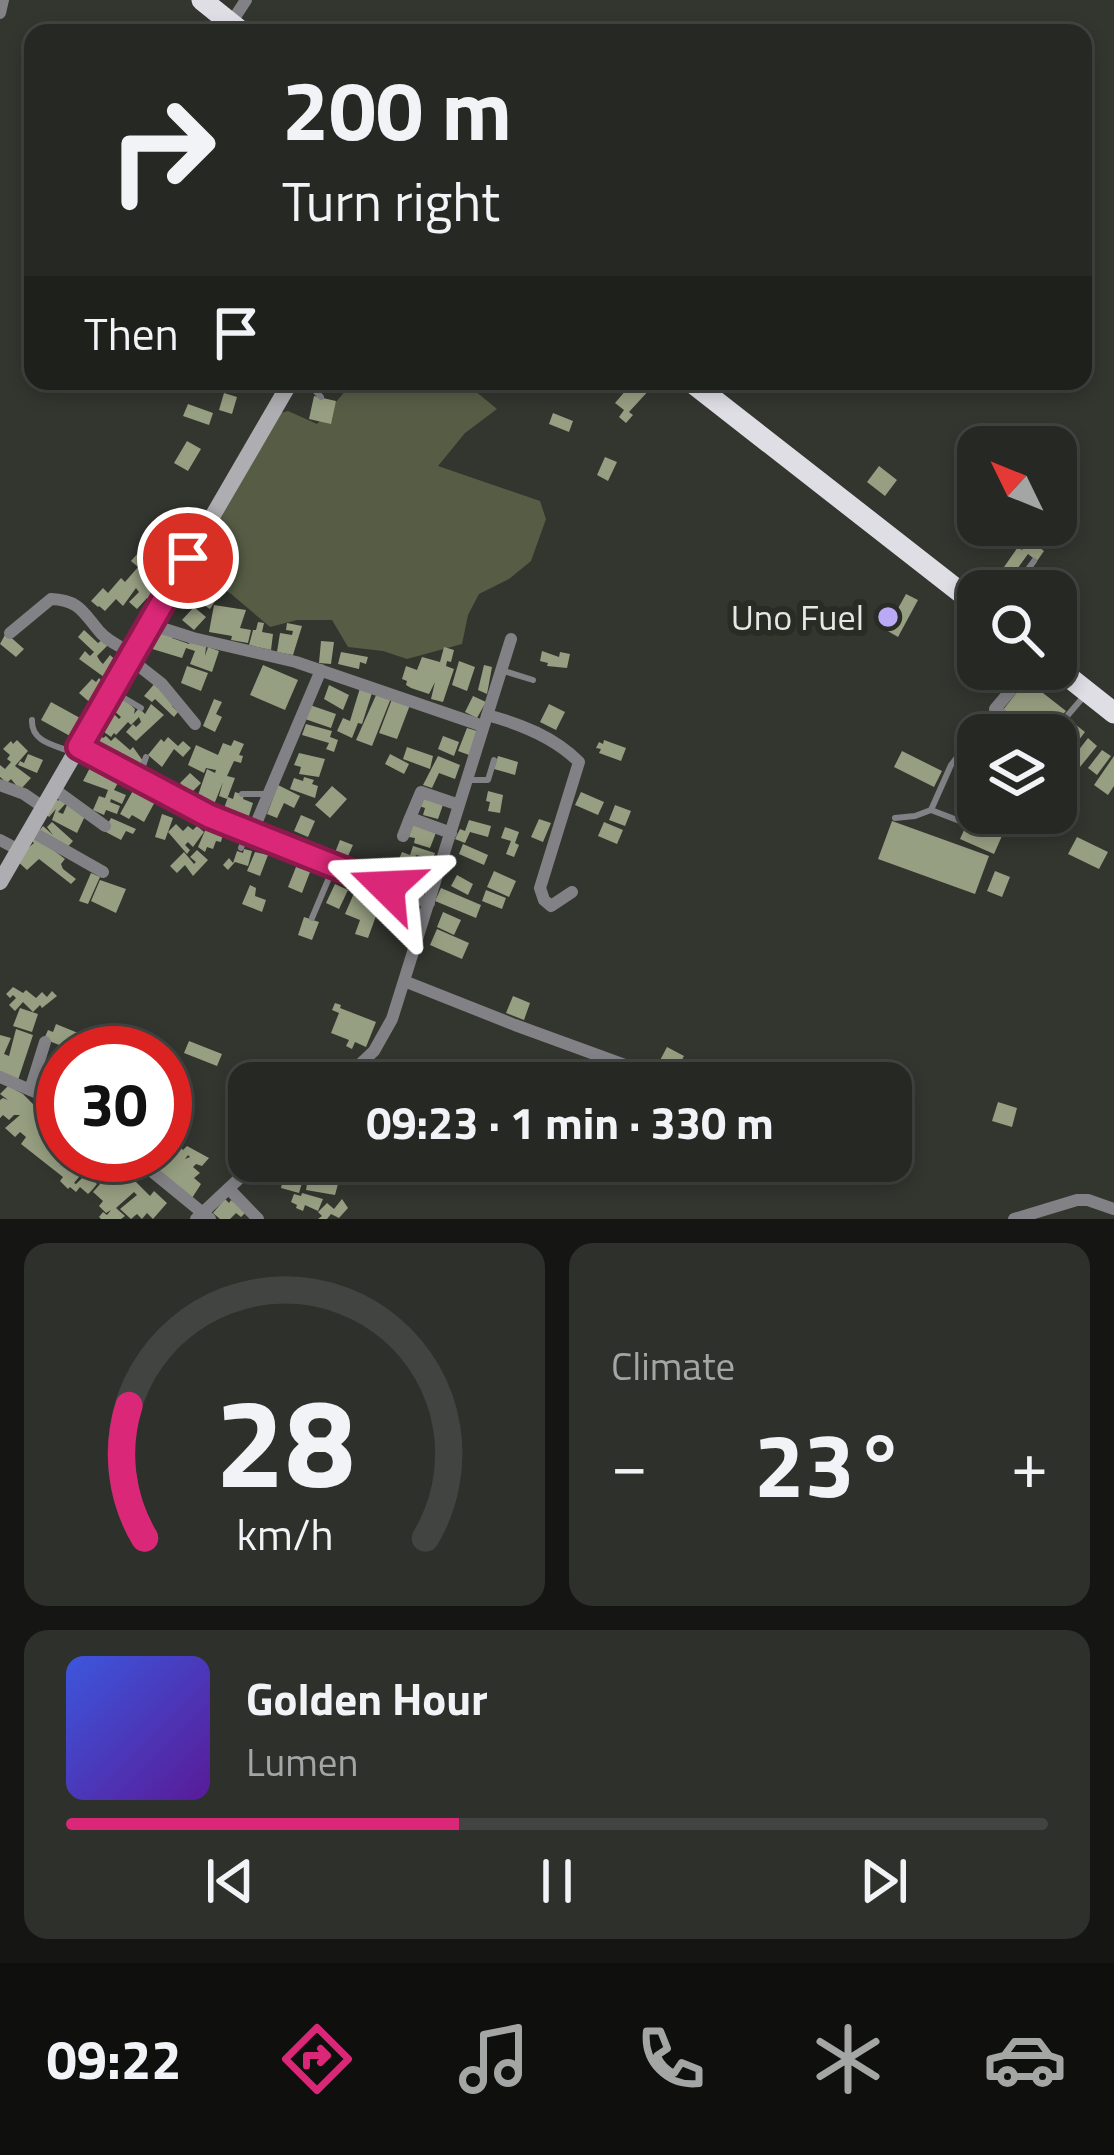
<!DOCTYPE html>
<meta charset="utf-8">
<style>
:root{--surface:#262823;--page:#2e302b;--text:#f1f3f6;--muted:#a4a6a6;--line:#424441;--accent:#db2777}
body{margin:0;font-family:"Titillium Web",sans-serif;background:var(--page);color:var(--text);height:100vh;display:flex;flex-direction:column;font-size:45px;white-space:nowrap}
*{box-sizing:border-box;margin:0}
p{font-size:39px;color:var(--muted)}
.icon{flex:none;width:66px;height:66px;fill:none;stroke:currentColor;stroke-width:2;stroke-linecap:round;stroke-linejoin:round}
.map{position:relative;height:1219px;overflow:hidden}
.panel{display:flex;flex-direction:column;gap:24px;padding:24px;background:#151613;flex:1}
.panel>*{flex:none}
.banner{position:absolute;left:24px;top:24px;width:1068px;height:366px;border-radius:24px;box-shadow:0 6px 18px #0003,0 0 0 3px var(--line);background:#262823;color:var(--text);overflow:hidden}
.needle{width:78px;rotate:313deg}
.controls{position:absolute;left:957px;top:426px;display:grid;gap:24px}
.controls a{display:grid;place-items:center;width:120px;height:120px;border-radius:24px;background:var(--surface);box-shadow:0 6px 18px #0003,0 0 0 3px var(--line);font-size:60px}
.speed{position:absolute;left:36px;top:1026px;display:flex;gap:24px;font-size:60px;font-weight:700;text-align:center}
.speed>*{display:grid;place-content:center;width:156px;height:156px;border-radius:50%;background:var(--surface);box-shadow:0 6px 18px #0003,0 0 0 3px var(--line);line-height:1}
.speed .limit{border:18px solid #d22;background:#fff;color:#111}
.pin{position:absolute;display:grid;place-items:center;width:102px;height:102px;color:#fff;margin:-51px;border:6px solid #fff;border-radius:50%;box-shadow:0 3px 12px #0007}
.me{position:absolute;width:132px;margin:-66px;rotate:291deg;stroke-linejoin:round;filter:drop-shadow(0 0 9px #0008)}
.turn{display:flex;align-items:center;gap:42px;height:252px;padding:0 60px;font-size:54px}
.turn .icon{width:156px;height:156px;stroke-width:2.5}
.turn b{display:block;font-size:84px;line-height:102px}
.then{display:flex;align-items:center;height:114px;padding:0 60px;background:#0003;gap:24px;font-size:45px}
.big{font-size:90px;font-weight:700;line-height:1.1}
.panel .card{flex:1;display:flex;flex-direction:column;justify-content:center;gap:18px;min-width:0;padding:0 42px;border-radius:24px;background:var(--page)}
.panel .dial{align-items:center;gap:0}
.dial svg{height:312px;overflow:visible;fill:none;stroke:var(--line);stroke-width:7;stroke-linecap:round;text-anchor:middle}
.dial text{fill:var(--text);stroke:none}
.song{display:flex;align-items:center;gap:36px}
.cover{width:144px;height:144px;border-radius:18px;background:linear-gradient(135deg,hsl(230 70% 55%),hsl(270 70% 35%))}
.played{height:12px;border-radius:6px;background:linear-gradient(90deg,var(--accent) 40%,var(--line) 40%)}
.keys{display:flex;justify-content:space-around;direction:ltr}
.heat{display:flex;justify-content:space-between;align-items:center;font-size:66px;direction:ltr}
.panel .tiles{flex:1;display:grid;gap:24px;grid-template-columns:1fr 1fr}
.card:last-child{grid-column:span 2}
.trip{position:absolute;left:228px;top:1062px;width:684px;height:120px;border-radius:24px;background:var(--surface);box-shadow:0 6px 18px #0003,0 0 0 3px var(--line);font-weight:700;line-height:120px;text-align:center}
.tab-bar{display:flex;height:192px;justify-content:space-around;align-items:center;background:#0f100e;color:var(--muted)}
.tab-bar .icon{width:84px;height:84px}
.tab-bar .on{color:var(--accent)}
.tab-bar b{font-size:54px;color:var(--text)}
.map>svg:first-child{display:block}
.green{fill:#575d45}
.building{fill:#979f82}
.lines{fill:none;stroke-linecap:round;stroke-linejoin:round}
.service{stroke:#828185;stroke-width:6}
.minor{stroke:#828185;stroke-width:12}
.secondary{stroke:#aeadb2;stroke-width:16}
.trunk{stroke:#e0dee5;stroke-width:21}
.route-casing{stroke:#8e194d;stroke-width:30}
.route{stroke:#db2777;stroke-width:21}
.poi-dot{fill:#baaaf6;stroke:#292b25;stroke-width:4.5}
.labels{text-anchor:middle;stroke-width:12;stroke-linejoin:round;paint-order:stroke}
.poi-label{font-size:36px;fill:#e7e8e5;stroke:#292b25;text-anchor:end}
</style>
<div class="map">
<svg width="1114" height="1219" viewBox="0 0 1114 1219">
<rect width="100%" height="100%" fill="#33352f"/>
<path class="green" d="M354,381H463L497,409L465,433L438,466L540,501L546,519L531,561L509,579L479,594L468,615L462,644L407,659L383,651L348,647L332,620H297L270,627L230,593L191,571L280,413L288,411L317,424Z"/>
<path class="building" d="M618,381H643L651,388L629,412L633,415L626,423L619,417L624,410L615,403L627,389Z
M224,393L237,397L232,414L219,410Z
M314,396L336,401L331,424L309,419Z
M188,404L213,413L209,425L183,416Z
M553,413L573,421L569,432L549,424Z
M187,441L201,449L188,471L174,463Z
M605,457L617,462L608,481L597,475Z
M879,466L897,480L885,496L867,482Z
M184,513L194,526L182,539L172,530Z
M1034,528L1043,535L1035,544L1044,551L1037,561L1028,554L1001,591H995L990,587L1018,547L1022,550L1029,542L1025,539Z
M139,552L150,561L141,571L142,573L157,557L173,571L149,600L147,598L137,609L129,602L139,592L136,588L123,606L116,599L105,611L99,606L98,607L91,601L103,588L108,593L121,578L125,582L138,567L131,561Z
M209,582L222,590L210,609L197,601Z
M906,594L918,600L898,637L886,630Z
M214,605L246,610L240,628L251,630L248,643L231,640L232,636L209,632Z
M194,607L206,617L194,630L182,620Z
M258,622L264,623L262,632L273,634L271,650L249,645L253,630H256Z
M287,623L302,626L293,655L277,652L280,633L292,635L293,631L286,630Z
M84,630L98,643L102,640L108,645L97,656L100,661L103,664L110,655L121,665L108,680L79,659L85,651L90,656L94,652L78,637Z
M150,631L154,635L155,631L173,636L172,638L189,644L190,641L206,647L205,656L208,647L219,651L212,672L190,664L195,651L186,648L182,658L149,648L153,635L149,639Z
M6,633L24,649L16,657L0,644Z
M321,641L334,642L331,664L319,663Z
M444,647L454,650L451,662L447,661L446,666L454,669L443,702L431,699L435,682L429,694L411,688L406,685L407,681L402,679L406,666L417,670L422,657L440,662Z
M542,651L559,657L560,652L570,654L567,668L547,666L548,663L540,661Z
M341,652L368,657L366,664L360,662L359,669L338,664Z
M459,661L475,667L467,691L452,685Z
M263,665L298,680L285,710L250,695Z
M484,665L492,667L487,694L478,690Z
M187,666L208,673L201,691L181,683Z
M1033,672L1049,686L1043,693L1066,711L1060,717L1052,711L1034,731L1022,722L1019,724L1003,710Z
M99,678L105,684L96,694L101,698L94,706L79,693L92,679L96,682Z
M156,682L176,702L172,706L178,712L174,717L155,699L152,702L144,696Z
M329,685L349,695L343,710L324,699Z
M360,688L372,693L362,724L358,723L352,738L337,731L343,718L350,721Z
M377,693L391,698L372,746L356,740Z
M473,696L486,702L477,718L465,712Z
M124,699L135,709L134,714L139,708L145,714L151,704L164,715L136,741L126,732L133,724L136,727L141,722L139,717L131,725L128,722L116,735L114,733L111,737L104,732L101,736L103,738L106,736L111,741L115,737L130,750L133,747L143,761L138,766L127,756L120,763L110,754L105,759L94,748L97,742L92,747L86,742L105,719L103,716L109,709L119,719L121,717L113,710Z
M214,699L222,702L216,714L222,717L215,732L203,726Z
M392,699L410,705L397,739L379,733Z
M51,702L80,718L70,736L41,720Z
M549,704L565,712L556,730L540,722Z
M310,705L336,714L331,728L305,719Z
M1071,721L1085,732L1069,753L1056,741Z
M306,724L332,731L330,737L338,740L334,752L326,749L329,743L302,735Z
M467,728L477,731L469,755L458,751Z
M443,736L459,742L454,756L438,749Z
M168,737L178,746L183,741L191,748L183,757L174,749L162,767L148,755L161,739L164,742Z
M1088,738L1097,746L1080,767L1071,760Z
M17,740L28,751L15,766L31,778L20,790L11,779L7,783L0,777V765L5,769L11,762L7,759L10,755L3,749L11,741L13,744Z
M234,740L244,744L239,755L243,756L241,763L234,761L227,776L235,778L227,799L219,796L223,782L211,812L197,806L201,797L194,804L180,790L183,786L180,783L190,773L201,783L191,793L197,798L207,769L215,773L216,770L206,768L204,773L188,765L196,745L218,755L223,743L231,746Z
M604,740L626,748L621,761L599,753L601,749L596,748L599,742L603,744Z
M407,747L433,756L430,769L403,759Z
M1102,750L1111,756L1097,775L1088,768Z
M902,751L942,771L934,787L894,767Z
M299,753L325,759L319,777L299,774L301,767L294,765Z
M28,754L43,760L37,773L18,765L20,761L24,763Z
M390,754L409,764L404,774L385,764Z
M438,756L460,765L455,779L439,773L432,788L423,785Z
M498,756L518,762L515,775L494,769Z
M1114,756V786L1108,795L1094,785Z
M91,766L119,781L114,790L126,795L122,804L111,799L110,802L120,806L117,814L106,810L104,815L93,810L99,796L105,798L108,790L83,781Z
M304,777L314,780L312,784L318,786L315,798L290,789L294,778L303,781Z
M278,785L300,796L294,808L284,803L277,818L267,814Z
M332,786L347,799L330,818L315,805Z
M135,787L157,798L144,822L132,815L129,819L120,814Z
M488,791L503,795L500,813L488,811L490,802L486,801Z
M235,792L244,795L243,799L253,803L247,822L222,814L228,797L233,799Z
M581,792L604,802L598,815L575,805Z
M423,796L444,802L438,819L423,815L425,808L419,806Z
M62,797L67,802L58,812L63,814L67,805L86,814L77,833L52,820L56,809L49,817L45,813L57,799L58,801Z
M978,799V813H1012L994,854L960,839Z
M615,805L631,811L625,826L609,820Z
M162,814L173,818L165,840L155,837Z
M301,815L315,821L308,837L294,831Z
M111,818L136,829L133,834L126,831L121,840L104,831Z
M539,819L551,823L543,842L531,837Z
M469,820L491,826L488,837L470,832L465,843L455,839L460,829L465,831Z
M892,821L989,856L975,894L878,859Z
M52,822L73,841L64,851L38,832L43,826L53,835L47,827Z
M604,822L623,830L617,844L598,836Z
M413,823L437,830L430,848L414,843L415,838L409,837Z
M176,824L183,831L188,826L193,830L197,826L204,832L193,847L188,842L185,845L190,850L187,854L168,832Z
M207,826L223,834L221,842L216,841L213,849L207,847L205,852L198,847Z
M505,827L519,832L515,843L519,845L514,857L506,854L511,841L501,838Z
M35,836L65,859L61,864L63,869L76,879L71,884L39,859L27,870L15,859L34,843L31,840Z
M1077,837L1108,852L1099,869L1068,854Z
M340,840L353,845L344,865L332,860Z
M463,844L488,855L484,865L459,854Z
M413,846L435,853L433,859L416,855L413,863L399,859L402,852L410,855Z
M244,849L252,851L248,866L235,862L228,870L223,865L229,858L233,863L237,851L243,853Z
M197,850L208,860L193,876L185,865L177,873L170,866L184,852L194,864L196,862L190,857Z
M255,852L268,855L260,876L247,871Z
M393,860L416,868L410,886L387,879Z
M296,867L310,872L302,893L288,887Z
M494,871L516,881L509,897L487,887Z
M995,871L1010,877L1002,897L987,891Z
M91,873L100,877L88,904L79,901Z
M457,875L473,884L468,895L451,886Z
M100,880L126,889L116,913L91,901Z
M335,884L348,890L339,909L326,903Z
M358,884L372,889L367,901L380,905L368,938L355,934L360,920L345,914Z
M250,885L256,888L255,896L266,900L262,912L242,904Z
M441,888L481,905L476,918L435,901Z
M486,890L506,898L502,909L482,901Z
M443,912L461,920L454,935L437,927Z
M304,917L319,922L312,940L298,935Z
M437,929L469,943L462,959L430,945Z
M13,987L23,993L26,990L36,998L42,992L47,997L52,991L57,996L42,1008L40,1005L33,1012L23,1002L15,1011L9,1005L16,998L13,995L10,998L6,994Z
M513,996L530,1003L524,1020L506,1013Z
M335,1003L341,1005L340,1008L376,1022L366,1047L355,1042L352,1049L346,1046L349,1040L331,1033L339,1013L332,1010Z
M20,1008L38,1014L32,1032L13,1026Z
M56,1024L78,1033L72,1050L44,1039L48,1030L53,1032Z
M16,1029L33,1035L18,1080L0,1071V1035L11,1038L4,1054L9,1056Z
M189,1041L222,1054L217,1066L184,1053Z
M667,1047L684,1056L673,1076L656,1068Z
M8,1086L23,1094L34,1105L38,1100L42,1104L45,1101L49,1105L43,1112L51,1116L54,1113L57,1117L54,1121L58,1119L63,1123V1141H59L63,1144V1155H68L59,1167L70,1155H124L131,1162L124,1168L127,1173L150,1196L154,1191L167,1203L153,1219L147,1213L142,1219L137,1214L131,1219L120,1209L137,1195L134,1192L116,1208L125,1216L121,1219H101L99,1217L103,1212L107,1215L111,1210L106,1213L99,1206L103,1201L93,1192L100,1184L84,1171L74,1183L76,1184L85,1175L89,1176L97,1184L93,1189L88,1194L80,1187L76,1192L70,1187L68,1189L60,1181L63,1177L21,1144L26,1137L20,1132L15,1137L5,1128L20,1115H14L9,1120L3,1115L0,1118V1100L3,1098L8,1100L0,1094Z
M998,1102L1017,1108L1012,1127L992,1121Z
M165,1141L172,1147L162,1161L174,1148L176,1150L179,1146L188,1155L185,1159L190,1157L195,1162L183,1150L187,1146L209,1158L202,1166L196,1164L193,1167L200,1173L194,1178L201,1184L192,1198L155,1168L159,1165L147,1155H165Z
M276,1161H331L325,1178H321L338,1184L335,1195L306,1190L309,1172Z
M273,1163L305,1173L299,1193L281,1188L282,1183L263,1179L265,1173L270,1175Z
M302,1193L323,1199L318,1211L305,1205L303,1211L296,1208L297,1205L291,1202L294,1194L301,1196Z
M225,1199L229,1203L231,1200L246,1212L241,1217L236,1213L230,1219H220L213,1213Z
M342,1199L348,1208L339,1218L331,1214L327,1219H318L322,1216L318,1212L327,1203L334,1209Z"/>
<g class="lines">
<path class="service" d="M306,381L321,397
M177,585L197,599
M1012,591L1034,561
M504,671L533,680
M114,692L141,708
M32,720C31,742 54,745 72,752
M1062,722L1085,695
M140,775L146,757
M470,780H488L494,760
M242,794H265
M895,818L915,816L931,810
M965,823L931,810L951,765L995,709
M241,848L246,834
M312,918L334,866"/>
<path class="minor" d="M0,13L3,0
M231,23L246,0
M149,624L193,638L296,662L483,726
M10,633L51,599C79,600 83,612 99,631C107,641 121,647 132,653
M129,658L162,684L195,724
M487,715C521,724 554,737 579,762L540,888L544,900L551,906L572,892
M1026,735L995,709L1029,669
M79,747L209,816L429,903
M0,785L24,794L43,807
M54,789L105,826
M410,818L421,792L459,805
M29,830L103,872
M252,833L321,670
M403,836L410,818L451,833
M0,840L19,850
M404,981L515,1025L674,1083
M359,1065L411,1083
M0,1077L63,1104
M340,1083L374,1051L392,1019L511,639
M30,1090L45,1042
M132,1155L210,1219
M229,1189L258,1219
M196,1219L258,1161
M1014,1219L1077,1200H1088L1114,1209"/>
<path class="secondary" d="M0,882L291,381"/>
<path class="trunk" d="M202,0L243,33
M690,381L978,606
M1056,667L1114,713"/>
</g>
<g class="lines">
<g class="route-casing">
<path id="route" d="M188,558L79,747L209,816L387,887"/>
</g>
<use href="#route" class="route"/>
</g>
<circle class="poi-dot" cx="888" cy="617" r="12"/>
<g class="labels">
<g class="poi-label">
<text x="864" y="630">Uno Fuel</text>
</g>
</g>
</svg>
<div class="controls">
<a><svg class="needle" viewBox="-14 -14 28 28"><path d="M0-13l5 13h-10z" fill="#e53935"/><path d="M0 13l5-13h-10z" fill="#a4a6a6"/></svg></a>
<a><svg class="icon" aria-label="search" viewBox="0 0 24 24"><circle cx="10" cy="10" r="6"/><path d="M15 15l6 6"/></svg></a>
<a><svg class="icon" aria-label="layers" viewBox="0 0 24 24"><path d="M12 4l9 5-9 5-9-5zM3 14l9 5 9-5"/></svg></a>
</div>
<div class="speed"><div class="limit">30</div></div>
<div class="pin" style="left:188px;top:558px;background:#d93025"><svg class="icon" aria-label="arrive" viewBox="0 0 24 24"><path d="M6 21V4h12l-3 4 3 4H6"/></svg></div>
<svg class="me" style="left:387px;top:887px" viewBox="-20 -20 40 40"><path d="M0-17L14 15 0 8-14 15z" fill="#db2777" stroke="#fff" stroke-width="4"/></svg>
<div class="trip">09:23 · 1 min · 330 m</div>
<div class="banner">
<div class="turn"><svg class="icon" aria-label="right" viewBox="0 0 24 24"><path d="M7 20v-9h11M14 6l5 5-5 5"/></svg><div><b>200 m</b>Turn right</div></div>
<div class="then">Then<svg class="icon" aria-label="arrive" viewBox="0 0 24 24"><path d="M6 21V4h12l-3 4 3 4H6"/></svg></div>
</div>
</div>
<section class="panel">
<div class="tiles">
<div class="card dial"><svg viewBox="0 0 100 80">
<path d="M14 69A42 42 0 1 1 86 69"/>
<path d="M14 69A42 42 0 0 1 10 35" stroke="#db2777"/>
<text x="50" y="56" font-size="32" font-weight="700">28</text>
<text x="50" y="72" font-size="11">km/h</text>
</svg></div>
<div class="card"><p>Climate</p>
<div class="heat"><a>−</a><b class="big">23°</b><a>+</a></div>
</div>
<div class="card">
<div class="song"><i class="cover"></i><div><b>Golden Hour</b><p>Lumen</p></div></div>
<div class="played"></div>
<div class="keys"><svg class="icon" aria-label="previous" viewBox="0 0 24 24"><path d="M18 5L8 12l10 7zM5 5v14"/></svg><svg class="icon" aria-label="pause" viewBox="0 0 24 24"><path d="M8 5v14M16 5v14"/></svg><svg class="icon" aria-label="next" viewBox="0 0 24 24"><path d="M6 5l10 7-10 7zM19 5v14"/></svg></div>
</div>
</div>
</section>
<nav class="tab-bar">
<b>09:22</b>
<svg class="icon on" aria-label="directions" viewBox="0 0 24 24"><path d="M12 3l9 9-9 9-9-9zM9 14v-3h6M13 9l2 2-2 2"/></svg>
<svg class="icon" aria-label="music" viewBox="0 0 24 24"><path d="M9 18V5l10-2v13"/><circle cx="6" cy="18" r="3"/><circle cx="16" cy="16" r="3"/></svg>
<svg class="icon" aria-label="phone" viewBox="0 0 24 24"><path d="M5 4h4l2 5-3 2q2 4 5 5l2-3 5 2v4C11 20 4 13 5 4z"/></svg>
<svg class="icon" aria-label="climate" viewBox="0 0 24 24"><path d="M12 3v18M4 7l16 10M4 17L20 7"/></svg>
<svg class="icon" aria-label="car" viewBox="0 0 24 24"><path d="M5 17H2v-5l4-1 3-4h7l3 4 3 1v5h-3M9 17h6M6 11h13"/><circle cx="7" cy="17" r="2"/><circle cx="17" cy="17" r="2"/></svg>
</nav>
